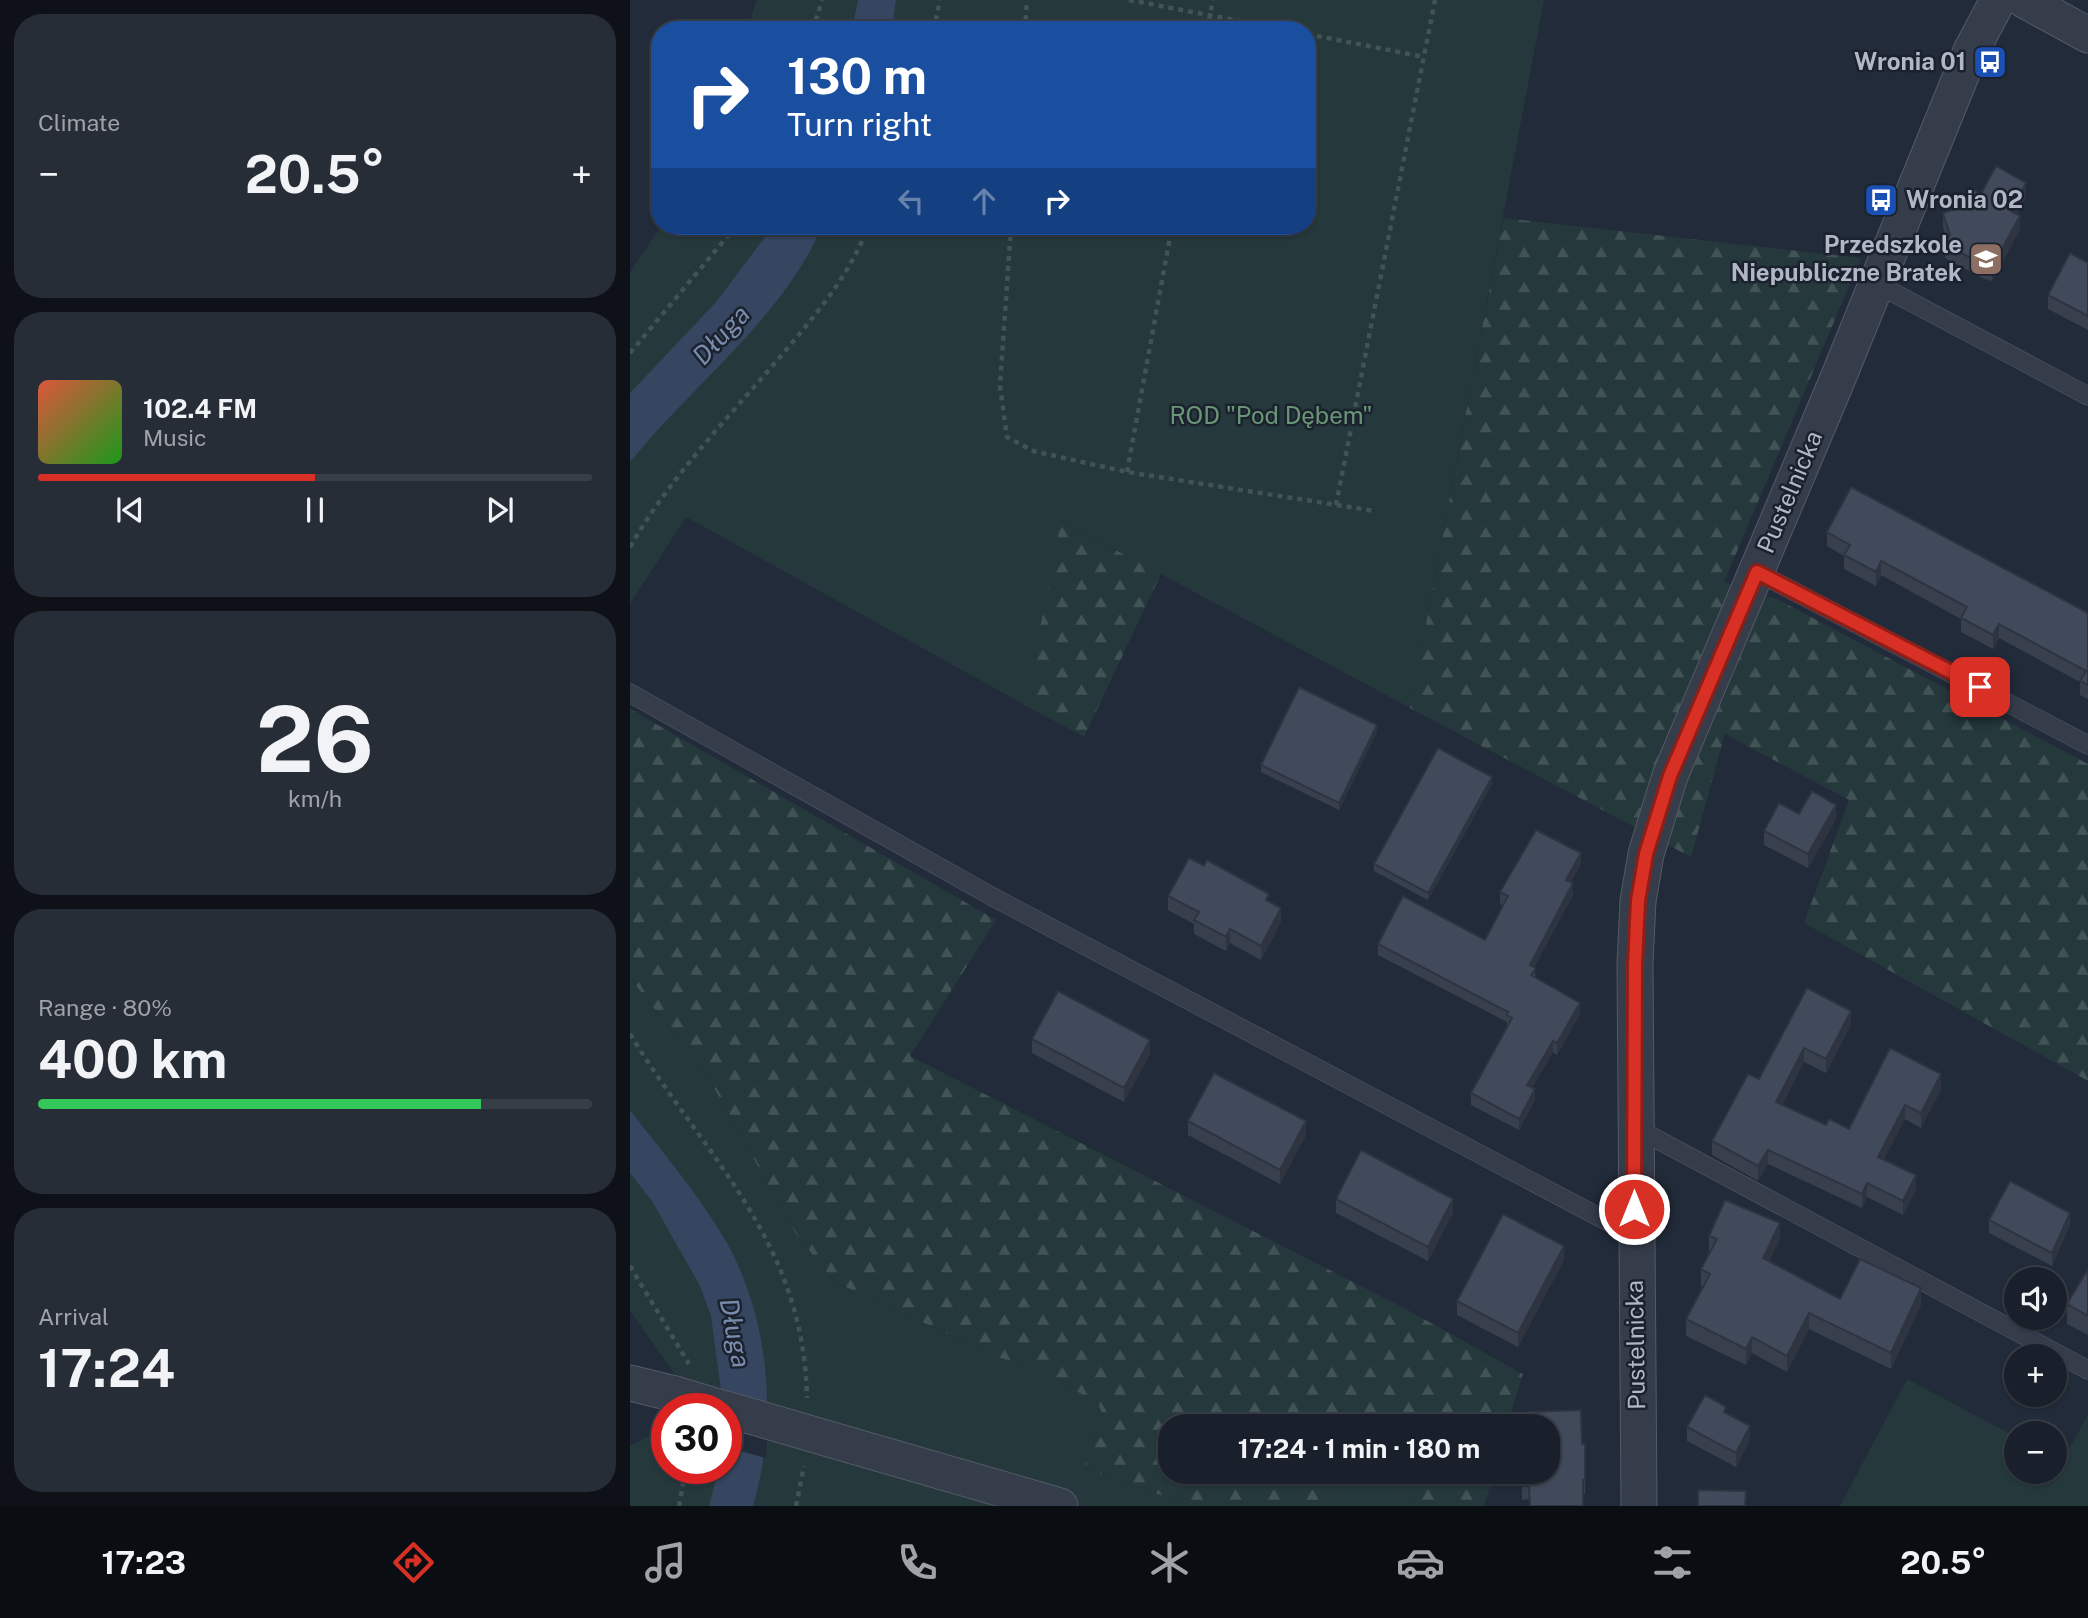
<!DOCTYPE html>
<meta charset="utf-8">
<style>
:root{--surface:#1a202b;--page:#272d37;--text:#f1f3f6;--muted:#9fa3a9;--line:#383e47;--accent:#d93025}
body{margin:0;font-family:"Public Sans",sans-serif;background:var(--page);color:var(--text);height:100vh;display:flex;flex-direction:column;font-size:26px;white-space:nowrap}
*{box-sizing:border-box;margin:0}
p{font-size:23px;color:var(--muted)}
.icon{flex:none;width:38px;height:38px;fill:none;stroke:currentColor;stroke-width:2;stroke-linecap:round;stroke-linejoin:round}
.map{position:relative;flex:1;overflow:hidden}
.drawer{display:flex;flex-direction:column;gap:14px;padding:14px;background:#0e1218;width:630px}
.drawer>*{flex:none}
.hud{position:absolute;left:21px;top:21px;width:665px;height:214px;border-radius:28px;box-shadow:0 2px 5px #0004,0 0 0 2px var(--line);background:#1a4fa0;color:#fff;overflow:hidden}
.fabs{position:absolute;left:1374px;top:1267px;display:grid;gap:14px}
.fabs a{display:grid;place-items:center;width:63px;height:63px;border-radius:50%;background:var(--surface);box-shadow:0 2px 5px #0004,0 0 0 2px var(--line);font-size:35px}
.speed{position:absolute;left:21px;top:1393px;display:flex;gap:14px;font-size:35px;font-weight:700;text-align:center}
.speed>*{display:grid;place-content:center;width:91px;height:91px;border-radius:50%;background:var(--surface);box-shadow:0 2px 5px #0004,0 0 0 2px var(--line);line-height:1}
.speed .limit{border:10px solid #d22;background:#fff;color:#111}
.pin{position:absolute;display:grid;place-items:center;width:60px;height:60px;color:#fff;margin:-30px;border-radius:14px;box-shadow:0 4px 10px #0006}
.me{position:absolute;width:77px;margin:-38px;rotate:0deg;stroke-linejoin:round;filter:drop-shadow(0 0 5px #0008)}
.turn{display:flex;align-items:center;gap:24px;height:147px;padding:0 21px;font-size:32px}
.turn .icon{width:91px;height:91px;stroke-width:2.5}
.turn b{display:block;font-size:49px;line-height:60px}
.lanes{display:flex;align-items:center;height:66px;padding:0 21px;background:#0003;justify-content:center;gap:35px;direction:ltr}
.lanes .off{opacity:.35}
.big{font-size:52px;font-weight:700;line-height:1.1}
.drawer .widget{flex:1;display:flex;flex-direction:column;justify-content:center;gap:10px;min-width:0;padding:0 24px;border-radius:28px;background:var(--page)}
.drawer .dial{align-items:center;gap:0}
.dial b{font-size:91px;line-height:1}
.song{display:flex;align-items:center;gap:21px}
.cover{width:84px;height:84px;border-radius:10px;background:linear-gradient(135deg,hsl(10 70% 55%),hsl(120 70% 35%))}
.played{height:7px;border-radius:4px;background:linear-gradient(90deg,var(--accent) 50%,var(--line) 50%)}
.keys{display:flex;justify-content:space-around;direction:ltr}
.heat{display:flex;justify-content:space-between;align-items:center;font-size:38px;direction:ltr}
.charge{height:10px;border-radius:5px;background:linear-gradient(90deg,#34c759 80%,var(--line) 0)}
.trip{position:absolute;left:528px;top:1414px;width:402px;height:70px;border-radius:28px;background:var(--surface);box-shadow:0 2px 5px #0004,0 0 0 2px var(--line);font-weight:700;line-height:70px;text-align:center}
.menu{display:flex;height:112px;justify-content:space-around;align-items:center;background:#0a0d11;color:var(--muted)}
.menu .icon{width:49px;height:49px}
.menu .selected{color:var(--accent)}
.menu b{font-size:32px;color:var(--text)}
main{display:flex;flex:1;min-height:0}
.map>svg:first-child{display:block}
.green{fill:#25383b}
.forest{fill:url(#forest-firs)}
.water{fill:#364560}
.pier{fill:#222b39}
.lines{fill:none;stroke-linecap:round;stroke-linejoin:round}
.lane-casing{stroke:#545a67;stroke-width:19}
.street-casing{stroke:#545a67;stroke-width:37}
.path{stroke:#425357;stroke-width:4.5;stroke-dasharray:5 5;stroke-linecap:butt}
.lane{stroke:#363d4a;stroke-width:18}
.street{stroke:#363d4a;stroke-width:35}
.street-bridge-casing{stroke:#545a67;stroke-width:37;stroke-linecap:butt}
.street-bridge{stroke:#363d4a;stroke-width:35}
.wall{fill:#38404e}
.shaded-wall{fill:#2e3440}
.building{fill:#414a5b;stroke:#2e3440;stroke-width:2}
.route-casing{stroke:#8d1f18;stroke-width:18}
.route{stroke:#d93025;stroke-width:12}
.labels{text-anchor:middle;stroke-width:5;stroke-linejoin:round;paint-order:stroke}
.poi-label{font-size:24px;font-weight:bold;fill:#b1b7c6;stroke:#1b222e;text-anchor:end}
.park-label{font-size:24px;fill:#699676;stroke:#1b222e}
.street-label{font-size:24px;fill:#b1b7c6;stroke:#1b222e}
.water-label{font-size:26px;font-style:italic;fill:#7a8cad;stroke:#1b222e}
</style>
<main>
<section class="drawer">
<div class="widget"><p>Climate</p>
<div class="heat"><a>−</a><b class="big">20.5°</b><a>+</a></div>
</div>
<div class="widget">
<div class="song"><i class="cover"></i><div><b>102.4 FM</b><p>Music</p></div></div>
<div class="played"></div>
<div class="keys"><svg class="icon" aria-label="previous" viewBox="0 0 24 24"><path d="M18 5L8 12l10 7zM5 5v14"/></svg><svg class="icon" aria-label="pause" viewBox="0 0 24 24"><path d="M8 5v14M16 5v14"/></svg><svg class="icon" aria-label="next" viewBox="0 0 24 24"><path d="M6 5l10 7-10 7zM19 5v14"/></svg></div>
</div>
<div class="widget dial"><b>26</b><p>km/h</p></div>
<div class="widget"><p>Range · 80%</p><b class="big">400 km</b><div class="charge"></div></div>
<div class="widget"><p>Arrival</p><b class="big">17:24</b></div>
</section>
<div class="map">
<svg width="1458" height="1506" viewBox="0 0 1458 1506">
<defs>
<pattern id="forest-firs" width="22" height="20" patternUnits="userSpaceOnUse" patternTransform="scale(1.75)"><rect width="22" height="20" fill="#25383b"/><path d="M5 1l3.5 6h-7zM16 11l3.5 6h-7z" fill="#425356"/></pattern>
</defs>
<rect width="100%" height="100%" fill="#222b39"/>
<path class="green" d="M126,0H914L780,708L432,521L395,705L56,517L0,604V272L31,226H677V30H118Z
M0,978L78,1077L166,1234L205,1282L368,1357L418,1374L468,1404L475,1420L454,1442L456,1468L561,1506H0V1446L32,1429L37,1416V1468H96V1409L48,1379L0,1311Z
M1277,1379L1386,1437V1472H1424L1425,1457L1432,1461L1458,1415V1506H1210Z
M717,1472H728L799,1506H692L706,1492Z"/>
<path class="forest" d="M873,218L1231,258L1094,582L1149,600L1458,764V1081L1174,923L1219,800L1095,734L1061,857L780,708Z
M431,521L531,574L454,737L395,705Z
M0,709L366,920L280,1056L774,1308L893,1374L877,1426H541V1472H717L706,1492L692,1506H561L456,1468L454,1442L475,1420L468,1404L418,1374L368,1357L205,1282L166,1234L78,1077L0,978Z
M728,1472H864L854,1506H799Z"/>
<path class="water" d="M228,0H266L262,30H222Z
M143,226H192C154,317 62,385 0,462V393L87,301Z
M0,1110C33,1153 70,1196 97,1243C140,1321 148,1421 123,1506H79L89,1468H96V1409L93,1405L81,1316L70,1286L22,1201L0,1173Z"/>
<path class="pier" d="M140,1405L136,1458L96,1447V1409Z"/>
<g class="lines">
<g class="lane-casing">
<path id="lane" d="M1247,284L1458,396
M1127,572L1458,745
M0,693L361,896L1005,1236
M1004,1127L1458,1370"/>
</g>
<g class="street-casing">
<path id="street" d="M1394,0L1458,35
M0,1383L45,1394
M223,1446L430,1506
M1009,1506L1005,963L1008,901L1016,854L1040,776L1206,383L1341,51L1368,0"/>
</g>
<path class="path" d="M499,0L657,30
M183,30L192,0
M304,30L310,0
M395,30L397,0
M577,30L583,0
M677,34L794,57
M381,226L370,386L377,437L403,451L497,472L745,511
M0,353L106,226
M497,472L542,226
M706,505L805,0
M0,547C42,474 102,414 156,350C188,312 221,273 238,226
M0,1034C76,1158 174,1241 177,1398
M0,1266L59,1364
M49,1506L56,1468
M166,1506L174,1466"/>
<use href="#lane" class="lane"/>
<use href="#street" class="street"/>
<g class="street-bridge-casing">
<path id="street-bridge" d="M45,1394L95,1409
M96,1409L223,1446"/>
</g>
<use href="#street-bridge" class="street-bridge"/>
</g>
<path class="wall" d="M1351,194L1396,197L1387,214L1390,230L1362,281L1352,278L1315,258V244L1317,240L1313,227V213L1332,207Z
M1458,263V330L1418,309V295Z
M1197,532L1458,613V699L1450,695V682L1369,638L1363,649L1331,632V619L1251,575L1246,586L1214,569V556L1197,546Z
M747,732L709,810L631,772V765Z
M862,784L798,900L744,871V864Z
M1169,814L1206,819L1178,868L1134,845V831Z
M951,864L941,882L943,895L904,967L906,978L950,1014L927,1055L923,1052L902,1088L905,1100L889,1130L841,1105V1093L877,1027V1022L748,955V944L855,940L873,905L870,904V892Z
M538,896L639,901L651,922L631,960L600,943L596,951L564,934V924L538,910Z
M1177,988L1221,1025L1196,1073L1174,1062L1152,1105L1196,1125L1219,1129L1311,1089L1291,1128L1275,1119L1254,1159L1286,1189L1273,1215L1237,1197L1232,1208L1138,1164L1128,1181L1082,1155V1141L1129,1079Z
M402,1039L520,1054L494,1102L402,1053Z
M558,1121L676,1135L650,1184L558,1135Z
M706,1199L823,1213L798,1261L706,1213Z
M1359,1220L1440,1225L1422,1266L1359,1233Z
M1079,1236L1150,1239L1139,1261L1210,1299L1291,1305L1261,1369L1179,1329L1157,1372L1122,1353L1116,1365L1056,1336V1319L1073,1287L1071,1286V1269L1080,1252H1079Z
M934,1260L888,1347L827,1315V1301Z
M1458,1269V1335L1437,1324V1304Z
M1096,1413L1120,1440L1106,1467L1057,1441V1427Z
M952,1444H955V1494L892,1500V1472Z"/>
<path class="shaded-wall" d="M1396,183V197L1381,225V211Z
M1390,216V230L1362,281V267Z
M1251,561V575L1246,586V572Z
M1369,624V638L1363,649V635Z
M747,725V732L709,810V803Z
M862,777V784L798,900V893Z
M1206,805V819L1178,868V854Z
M951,853V864L936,891V880Z
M943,883V895L900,976V965Z
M651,908V922L631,960V946Z
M600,929V943L596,951V937Z
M950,1003V1014L927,1055V1043Z
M1221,1011V1025L1196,1073V1059Z
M520,1040V1054L494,1102V1088Z
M923,1041V1052L897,1097V1085Z
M1174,1048V1062L1146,1117V1102Z
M1311,1074V1089L1291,1128V1113Z
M905,1089V1100L889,1130V1119Z
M1275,1105V1119L1248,1171V1157Z
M676,1121V1135L650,1184V1170Z
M1138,1150V1164L1128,1181V1166Z
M1286,1175V1189L1273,1215V1201Z
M1237,1183V1197L1232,1208V1194Z
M823,1199V1213L798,1261V1247Z
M1440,1213V1225L1422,1266V1253Z
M1150,1223V1239L1133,1274V1258Z
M934,1246V1260L888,1347V1333Z
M1291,1288V1305L1261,1369V1353Z
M1179,1313V1329L1157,1372V1356Z
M1122,1337V1353L1116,1365V1349Z
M1120,1426V1440L1106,1467V1453Z"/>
<path class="building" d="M1366,166L1396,183L1381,211L1390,216L1362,267L1352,264L1315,244L1320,235L1313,213L1332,207L1342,189L1351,194Z
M1440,253L1458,263V316L1418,295Z
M1221,487L1458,613V685L1450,681L1456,671L1369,624L1363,635L1331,618L1337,607L1251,561L1246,572L1214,555L1220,545L1197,532Z
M669,687L747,725L709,803L631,765Z
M808,748L862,777L798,893L744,864Z
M1182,791L1206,805L1178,854L1134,831L1149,803L1169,814Z
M906,830L951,853L936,880L943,883L900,965L906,968L901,975L950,1003L927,1043L923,1041L897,1085L905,1089L889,1119L841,1093L882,1018L877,1015L878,1012L748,944L773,896L855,940L878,896L870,892Z
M559,858L574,866L577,860L639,894L636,900L651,908L631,946L600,929L596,937L564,920L569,912L538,896Z
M1177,988L1221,1011L1196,1059L1174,1048L1146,1102L1196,1125L1199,1119L1219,1129L1260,1048L1311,1074L1291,1113L1275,1105L1248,1157L1286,1175L1273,1201L1237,1183L1232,1194L1138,1150L1128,1166L1082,1141L1118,1074L1129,1079Z
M428,991L520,1040L494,1088L402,1039Z
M584,1073L676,1121L650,1170L558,1121Z
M731,1150L823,1199L798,1247L706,1199Z
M1380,1181L1440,1213L1422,1253L1359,1220Z
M1095,1200L1150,1223L1133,1258L1210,1299L1230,1259L1291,1288L1261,1353L1179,1313L1157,1356L1122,1337L1116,1349L1056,1319L1080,1274L1071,1269L1087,1239L1079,1236Z
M873,1214L934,1246L888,1333L827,1301Z
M1458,1269V1316L1437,1304Z
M1075,1395L1096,1407L1094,1412L1120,1426L1106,1453L1057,1427Z
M951,1410L952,1444H955V1480H953V1506H900L899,1486H892V1472H919V1426H898V1412Z
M1068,1490L1116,1491L1115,1506H1068Z"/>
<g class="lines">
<g class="route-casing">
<path id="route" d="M1004,1209L1005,964L1008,901L1016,854L1040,776L1127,572L1350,687"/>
</g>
<use href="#route" class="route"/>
</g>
<defs>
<g id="bus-square" transform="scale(1.75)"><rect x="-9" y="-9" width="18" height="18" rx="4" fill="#1a4fb4" stroke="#1b222e"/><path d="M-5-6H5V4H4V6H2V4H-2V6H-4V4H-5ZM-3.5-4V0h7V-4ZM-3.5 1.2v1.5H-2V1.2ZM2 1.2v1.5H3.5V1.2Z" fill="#fff"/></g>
<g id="school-square" transform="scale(1.75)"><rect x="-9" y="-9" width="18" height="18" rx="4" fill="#8d6e63" stroke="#1b222e"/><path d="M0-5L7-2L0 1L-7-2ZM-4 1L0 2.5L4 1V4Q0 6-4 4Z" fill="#fff"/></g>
</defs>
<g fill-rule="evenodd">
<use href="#bus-square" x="1360" y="62"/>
<use href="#bus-square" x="1251" y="200"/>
<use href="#school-square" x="1356" y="259"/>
</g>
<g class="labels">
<g class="poi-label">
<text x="1336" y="70">Wronia 01</text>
<text x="1276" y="208" text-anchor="start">Wronia 02</text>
<text x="1332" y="253">Przedszkole<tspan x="1332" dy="28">Niepubliczne Bratek</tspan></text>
</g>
<g class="park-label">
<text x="641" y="424">ROD "Pod Dębem"</text>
</g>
<g class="street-label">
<text transform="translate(1160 492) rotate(-67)" y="8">Pustelnicka</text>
<text transform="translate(1006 1345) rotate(-91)" y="8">Pustelnicka</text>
</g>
<g class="water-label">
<text transform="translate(91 335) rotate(-47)" y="9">Długa</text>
<text transform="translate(105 1333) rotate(79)" y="9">Długa</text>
</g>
</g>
</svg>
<div class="fabs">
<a><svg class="icon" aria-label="sound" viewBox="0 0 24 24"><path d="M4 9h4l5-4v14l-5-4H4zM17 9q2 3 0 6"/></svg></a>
<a>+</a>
<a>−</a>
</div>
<div class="speed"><div class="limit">30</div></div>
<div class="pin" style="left:1350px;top:687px;background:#d93025"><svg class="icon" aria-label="arrive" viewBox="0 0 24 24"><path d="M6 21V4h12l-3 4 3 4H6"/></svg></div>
<svg class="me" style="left:1004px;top:1209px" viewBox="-20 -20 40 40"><circle r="17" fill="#d93025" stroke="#fff" stroke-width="3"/><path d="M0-11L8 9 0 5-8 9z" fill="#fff"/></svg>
<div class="trip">17:24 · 1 min · 180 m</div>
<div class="hud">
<div class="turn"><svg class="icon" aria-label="right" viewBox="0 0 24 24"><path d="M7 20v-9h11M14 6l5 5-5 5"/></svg><div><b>130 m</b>Turn right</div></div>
<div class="lanes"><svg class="icon off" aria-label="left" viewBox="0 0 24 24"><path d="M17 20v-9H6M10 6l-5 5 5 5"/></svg><svg class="icon off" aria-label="ahead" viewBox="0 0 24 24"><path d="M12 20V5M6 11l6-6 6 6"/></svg><svg class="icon" aria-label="right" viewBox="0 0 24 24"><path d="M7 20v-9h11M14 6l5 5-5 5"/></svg></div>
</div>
</div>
</main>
<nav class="menu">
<b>17:23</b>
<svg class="icon selected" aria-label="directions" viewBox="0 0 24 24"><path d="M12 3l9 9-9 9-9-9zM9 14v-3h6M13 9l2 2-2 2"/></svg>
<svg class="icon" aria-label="music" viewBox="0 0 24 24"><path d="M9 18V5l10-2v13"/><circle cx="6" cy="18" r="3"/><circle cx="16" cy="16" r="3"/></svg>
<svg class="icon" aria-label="phone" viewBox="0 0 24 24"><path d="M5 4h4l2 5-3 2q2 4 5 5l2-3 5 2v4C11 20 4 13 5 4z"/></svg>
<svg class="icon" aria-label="climate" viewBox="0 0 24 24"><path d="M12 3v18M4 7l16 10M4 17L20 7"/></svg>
<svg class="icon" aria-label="car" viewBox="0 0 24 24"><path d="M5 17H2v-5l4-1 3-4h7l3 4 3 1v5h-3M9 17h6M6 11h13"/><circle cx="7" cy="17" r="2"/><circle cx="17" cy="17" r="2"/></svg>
<svg class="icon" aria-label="filters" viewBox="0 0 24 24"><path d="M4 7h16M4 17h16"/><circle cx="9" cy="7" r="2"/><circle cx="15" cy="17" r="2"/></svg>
<b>20.5°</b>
</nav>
